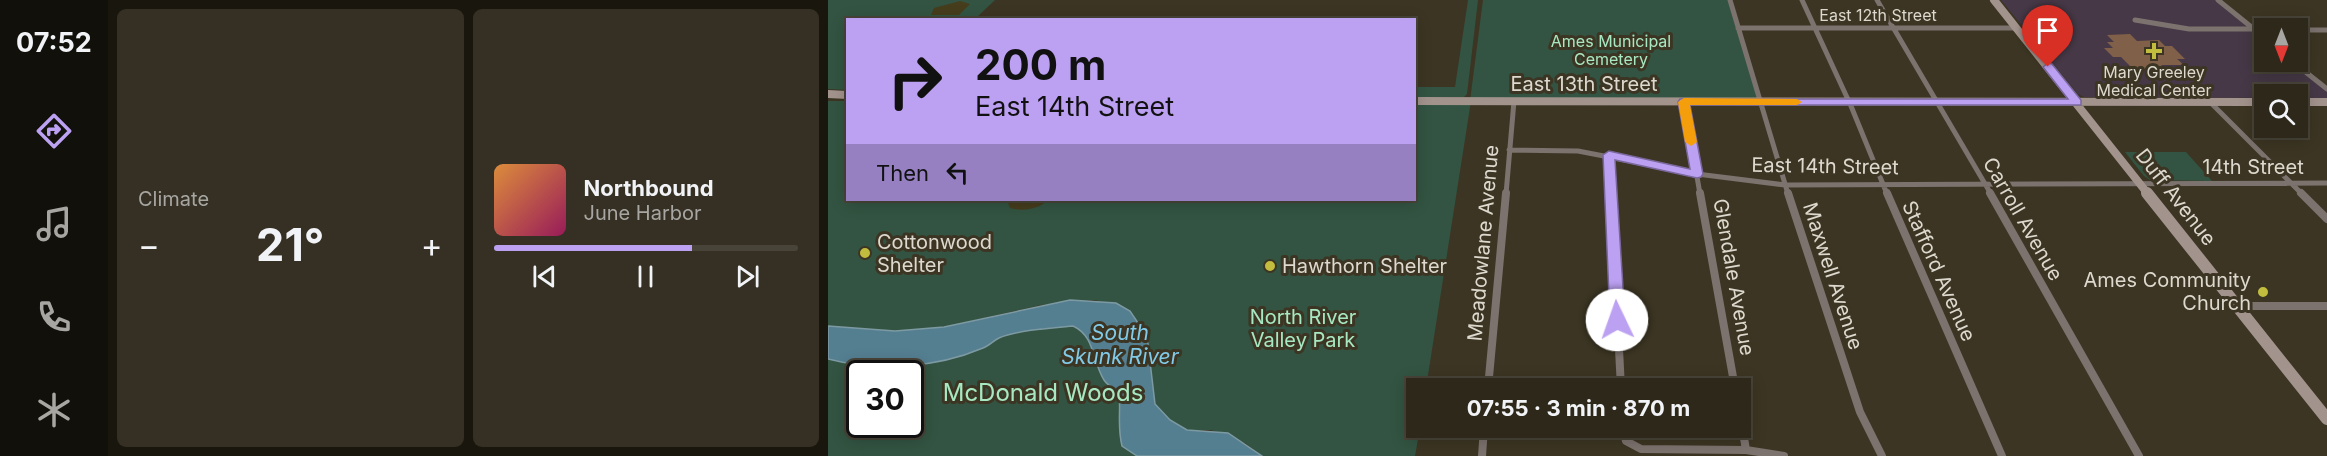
<!DOCTYPE html>
<meta charset="utf-8">
<style>
:root{--surface:#2d281a;--page:#353023;--text:#f1f3f6;--muted:#a7a6a2;--line:#484439;--accent:#bca0f2}
body{margin:0;font-family:Inter,sans-serif;background:var(--page);color:var(--text);height:100vh;display:flex;flex-direction:column;font-size:22px;white-space:nowrap}
*{box-sizing:border-box;margin:0}
p{font-size:20px;color:var(--muted)}
.icon{flex:none;width:33px;height:33px;fill:none;stroke:currentColor;stroke-width:2;stroke-linecap:round;stroke-linejoin:round}
.map{position:relative;flex:1;overflow:hidden}
.drawer{display:flex;flex-direction:column;gap:9px;padding:9px;background:#19160e;width:720px}
.drawer>*{flex:none}
.banner{position:absolute;left:18px;top:18px;width:570px;height:183px;border-radius:0px;box-shadow:0 3px 15px #0003,0 0 0 2px var(--line);background:#bca0f2;color:#111;overflow:hidden}
.needle{width:39px;rotate:180deg}
.buttons{position:absolute;left:1426px;top:18px;display:grid;gap:12px}
.buttons a{display:grid;place-items:center;width:54px;height:54px;border-radius:0px;background:var(--surface);box-shadow:0 3px 15px #0003,0 0 0 2px var(--line);font-size:30px}
.speed{position:absolute;left:18px;top:360px;display:flex;gap:12px;font-size:30px;font-weight:700;text-align:center}
.speed>*{display:grid;place-content:center;width:78px;height:78px;border-radius:50%;background:var(--surface);box-shadow:0 3px 15px #0003,0 0 0 2px var(--line);line-height:1}
.speed .limit{border:3px solid #111;border-radius:9px;background:#fff;color:#111}
.pin{position:absolute;display:grid;place-items:center;width:51px;height:51px;color:#fff;margin:-62px -26px;border-radius:50% 50% 50% 0;rotate:-45deg;box-shadow:0 0 6px #0007}
.pin .icon{rotate:45deg}
.me{position:absolute;width:66px;margin:-33px;rotate:357deg;stroke-linejoin:round;filter:drop-shadow(0 0 4px #0008)}
.turn{display:flex;align-items:center;gap:21px;height:126px;padding:0 30px;font-size:27px}
.turn .icon{width:78px;height:78px;stroke-width:2.5}
.turn b{display:block;font-size:42px;line-height:51px}
.then{display:flex;align-items:center;height:57px;padding:0 30px;background:#0003;gap:12px;font-size:22px}
.big{font-size:45px;font-weight:700;line-height:1.1}
.drawer .widget{flex:1;display:flex;flex-direction:column;justify-content:center;gap:9px;min-width:0;padding:0 21px;border-radius:9px;background:var(--page)}
.song{display:flex;align-items:center;gap:18px}
.cover{width:72px;height:72px;border-radius:9px;background:linear-gradient(135deg,hsl(30 70% 55%),hsl(330 70% 35%))}
.played{height:6px;border-radius:3px;background:linear-gradient(90deg,var(--accent) 65%,var(--line) 65%)}
.keys{display:flex;justify-content:space-around;direction:ltr}
.heat{display:flex;justify-content:space-between;align-items:center;font-size:33px;direction:ltr}
.drawer .tiles{flex:1;display:grid;gap:9px;grid-template-columns:repeat(2,1fr)}
.trip{position:absolute;left:578px;top:378px;width:345px;height:60px;border-radius:0px;background:var(--surface);box-shadow:0 3px 15px #0003,0 0 0 2px var(--line);font-weight:700;line-height:60px;text-align:center}
main{display:flex;flex:1;min-height:0}
.dock{display:flex;flex-direction:column;width:108px;justify-content:space-around;align-items:center;background:#12100a;color:var(--muted)}
.dock .icon{width:42px;height:42px}
.dock .current{color:var(--accent)}
.dock b{font-size:27px;color:var(--text)}
.map>svg:first-child{display:block}
.medical{fill:#463846}
.green{fill:#335442;fill-rule:evenodd}
.sand{fill:#463d1d}
.water{fill:#547f91;stroke:#7d9aa3;stroke-width:1.5}
.building{fill:#806048}
.lines{fill:none;stroke-linecap:round;stroke-linejoin:round}
.street-far1{stroke:#7c726e;stroke-width:5}
.street{stroke:#7c726e;stroke-width:8}
.secondary-far1{stroke:#a3938d;stroke-width:8}
.secondary{stroke:#a3938d;stroke-width:12}
.route{fill:#bca0f2;stroke:#7a689d;stroke-width:1.5}
.slow{fill:#f59e0b}
.poi-dot{fill:#c3bd3f;stroke:#3c3523;stroke-width:2}
.labels{text-anchor:middle;stroke-width:6;stroke-linejoin:round;paint-order:stroke}
.far-street-label{font-size:16px;fill:#ddd9ce;stroke:#3c3523}
.far-park-label{font-size:16px;fill:#a7e8c2;stroke:#3c3523}
.far-poi-label{font-size:16px;fill:#ddd9ce;stroke:#3c3523}
.street-label{font-size:20px;fill:#ddd9ce;stroke:#3c3523}
.poi-label{font-size:20px;fill:#ddd9ce;stroke:#3c3523;text-anchor:start}
.park-label{font-size:20px;fill:#a7e8c2;stroke:#3c3523}
.water-label{font-size:21px;font-style:italic;fill:#81cae8;stroke:#3c3523}
.near-park-label{font-size:24px;fill:#a7e8c2;stroke:#3c3523}
</style>
<main>
<nav class="dock">
<b>07:52</b>
<svg class="icon current" aria-label="directions" viewBox="0 0 24 24"><path d="M12 3l9 9-9 9-9-9zM9 14v-3h6M13 9l2 2-2 2"/></svg>
<svg class="icon" aria-label="music" viewBox="0 0 24 24"><path d="M9 18V5l10-2v13"/><circle cx="6" cy="18" r="3"/><circle cx="16" cy="16" r="3"/></svg>
<svg class="icon" aria-label="phone" viewBox="0 0 24 24"><path d="M5 4h4l2 5-3 2q2 4 5 5l2-3 5 2v4C11 20 4 13 5 4z"/></svg>
<svg class="icon" aria-label="climate" viewBox="0 0 24 24"><path d="M12 3v18M4 7l16 10M4 17L20 7"/></svg>
</nav>
<section class="drawer">
<div class="tiles">
<div class="widget"><p>Climate</p>
<div class="heat"><a>−</a><b class="big">21°</b><a>+</a></div>
</div>
<div class="widget">
<div class="song"><i class="cover"></i><div><b>Northbound</b><p>June Harbor</p></div></div>
<div class="played"></div>
<div class="keys"><svg class="icon" aria-label="previous" viewBox="0 0 24 24"><path d="M18 5L8 12l10 7zM5 5v14"/></svg><svg class="icon" aria-label="pause" viewBox="0 0 24 24"><path d="M8 5v14M16 5v14"/></svg><svg class="icon" aria-label="next" viewBox="0 0 24 24"><path d="M6 5l10 7-10 7zM19 5v14"/></svg></div>
</div>
</div>
</section>
<div class="map">
<svg width="1499" height="456" viewBox="0 0 1499 456">
<rect width="100%" height="100%" fill="#3c3523"/>
<path class="medical" d="M1173,0H1388L1437,40V62H1463L1499,91V98H1470V94H1437V98L1256,97L1250,94Z"/>
<path class="green" d="M0,0H167L147,19L20,20L19,90L0,89Z
M640,0H650L639,94L636,97H587V87H627Z
M655,0H902L934,102L643,101L598,388H588V428H592L587,456H434L417,443L383,430H359L342,420L327,404L319,336L313,325L302,311L267,300L213,305L116,327L88,330L67,331L0,326V101H19L20,200H586L587,101H642Z
M1297,152H1358L1384,181L1322,180L1316,176Z
M244,326C271,338 267,376 291,392C293,411 289,426 294,446L309,456H0V359C50,372 107,368 155,348C161,346 165,341 171,338C191,330 223,328 244,326ZM32,374H82V424H32Z"/>
<path class="sand" d="M132,1L142,4L131,15H103L106,8Z
M179,200H220C211,209 195,212 182,208Z"/>
<path class="water" d="M242,300L288,303L302,311L319,336L327,404L342,420L359,430L400,433L434,456H309L294,446C289,426 293,412 291,392C286,389 279,385 276,380C264,361 267,336 245,326C223,328 191,330 171,338C165,341 161,346 155,348C108,368 50,372 0,359V326L67,331L116,327Z"/>
<path class="building" d="M1302,34L1309,41L1331,40L1337,46H1344L1357,59H1349L1356,65H1333L1337,69H1305L1293,57H1285L1276,48H1285L1279,42H1286L1279,35Z"/>
<g class="lines">
<path class="street-far1" d="M902,0L960,194
M974,0L1023,106L1059,194
M1049,0L1163,194
M1390,0L1437,38
M1307,20L1361,29H1437
M910,28H1189
M1470,30H1499
M1465,62L1499,89
M856,102L872,194
M1382,102L1474,194
M681,150L750,151L869,174L957,185L1499,183
M781,155L783,194
M678,194L686,101"/>
<path class="street" d="M783,193L793,388
M872,193L907,388
M960,193L1032,412L1054,456
M1059,193L1174,456
M1162,193L1311,456
M1473,193L1499,219
M1410,306H1499
M660,388L678,193
M912,414L918,450
M795,428L798,441L813,449L918,450L956,456
M654,456L656,428"/>
<path class="secondary-far1" d="M1166,0L1320,194
M0,94L20,95
M586,101L1437,102
M1470,102H1499"/>
<path class="secondary" d="M1319,193L1499,419"/>
</g>
<path class="route" d="M1220,63L1224,64L1253,100V105H862L875,174L873,177L869,178L787,160L797,320L795,324H784L782,320L775,155L781,151L862,169L850,102L852,99H1240L1215,67Z"/>
<path class="slow" d="M856,98L969,99L974,102L969,105H862L869,142L863,146L857,142L850,102Z"/>
<g class="poi-dot">
<path d="M1323 42h6v6h6v6h-6v6h-6v-6h-6v-6h6z"/>
<circle cx="37" cy="253" r="6"/>
<circle cx="442" cy="266" r="6"/>
<circle cx="1435" cy="292" r="6"/>
</g>
<g class="labels">
<g class="far-street-label">
<text x="1050" y="21">East 12th Street</text>
</g>
<g class="far-park-label">
<text x="783" y="47">Ames Municipal<tspan x="783" dy="18">Cemetery</tspan></text>
</g>
<g class="far-poi-label">
<text x="1326" y="78">Mary Greeley<tspan x="1326" dy="18">Medical Center</tspan></text>
</g>
<g class="street-label">
<text x="756" y="91">East 13th Street</text>
<text transform="translate(997 166) rotate(1)" y="7">East 14th Street</text>
<text x="1425" y="174">14th Street</text>
<text transform="translate(1348 197) rotate(52)" y="7">Duff Avenue</text>
<text transform="translate(1195 219) rotate(60)" y="7">Carroll Avenue</text>
<text transform="translate(655 243) rotate(-85)" y="7">Meadowlane Avenue</text>
<text transform="translate(1111 271) rotate(66)" y="7">Stafford Avenue</text>
<text transform="translate(1005 276) rotate(72)" y="7">Maxwell Avenue</text>
<text transform="translate(906 277) rotate(80)" y="7">Glendale Avenue</text>
</g>
<g class="poi-label">
<text x="49" y="249">Cottonwood<tspan x="49" dy="23">Shelter</tspan></text>
<text x="454" y="273">Hawthorn Shelter</text>
<text x="1423" y="287" text-anchor="end">Ames Community<tspan x="1423" dy="23">Church</tspan></text>
</g>
<g class="park-label">
<text x="475" y="324">North River<tspan x="475" dy="23">Valley Park</tspan></text>
</g>
<g class="water-label">
<text x="292" y="340">South<tspan x="292" dy="24">Skunk River</tspan></text>
</g>
<g class="near-park-label">
<text x="215" y="401">McDonald Woods</text>
</g>
</g>
</svg>
<div class="buttons">
<a><svg class="needle" viewBox="-14 -14 28 28"><path d="M0-13l5 13h-10z" fill="#e53935"/><path d="M0 13l5-13h-10z" fill="#a7a6a2"/></svg></a>
<a><svg class="icon" aria-label="search" viewBox="0 0 24 24"><circle cx="10" cy="10" r="6"/><path d="M15 15l6 6"/></svg></a>
</div>
<div class="speed"><div class="limit">30</div></div>
<div class="pin" style="left:1220px;top:67px;background:#d93025"><svg class="icon" aria-label="arrive" viewBox="0 0 24 24"><path d="M6 21V4h12l-3 4 3 4H6"/></svg></div>
<svg class="me" style="left:789px;top:320px" viewBox="-20 -20 40 40"><circle r="19" fill="#fff"/><path d="M0-13L10 11 0 6-10 11z" fill="#bca0f2"/></svg>
<div class="trip">07:55 · 3 min · 870 m</div>
<div class="banner">
<div class="turn"><svg class="icon" aria-label="right" viewBox="0 0 24 24"><path d="M7 20v-9h11M14 6l5 5-5 5"/></svg><div><b>200 m</b>East 14th Street</div></div>
<div class="then">Then<svg class="icon" aria-label="left" viewBox="0 0 24 24"><path d="M17 20v-9H6M10 6l-5 5 5 5"/></svg></div>
</div>
</div>
</main>
